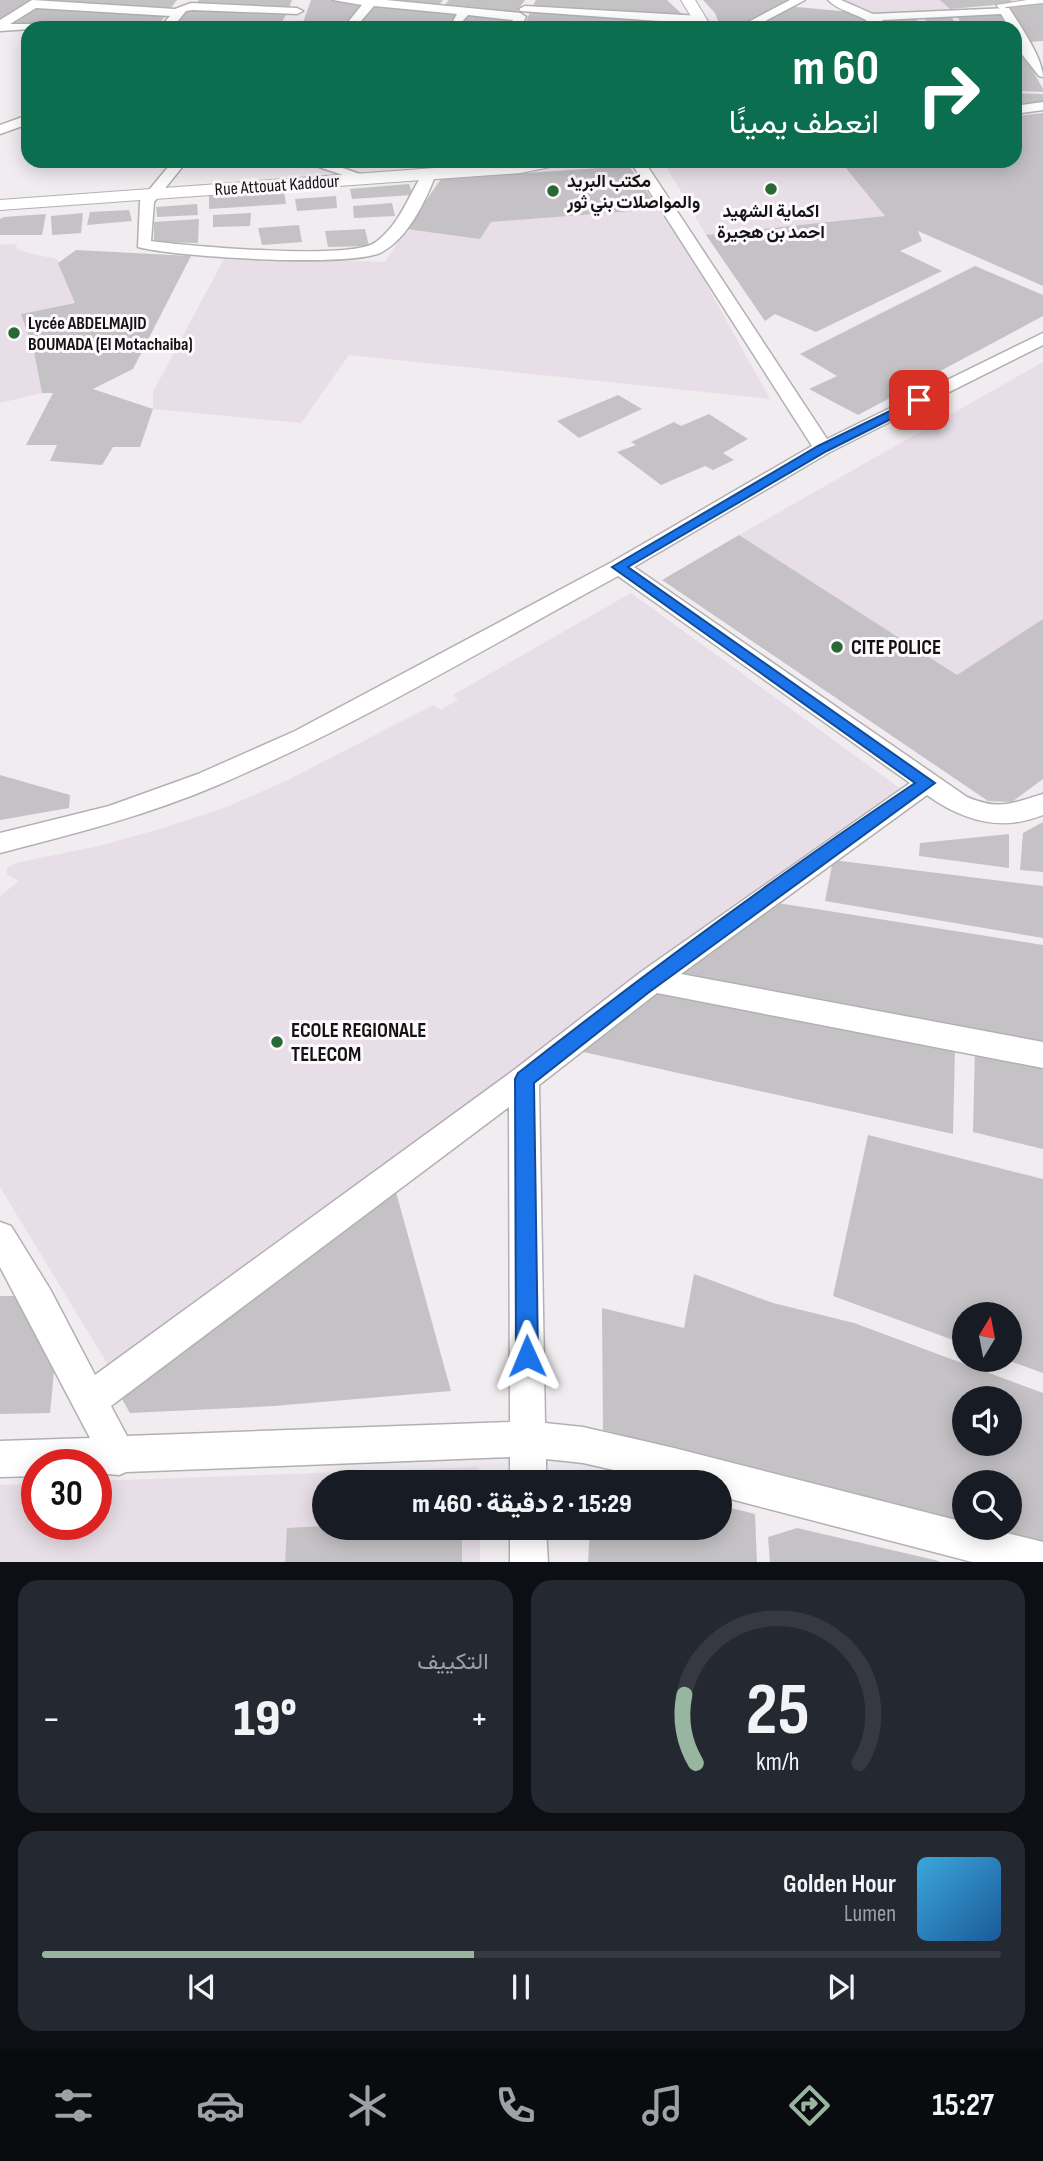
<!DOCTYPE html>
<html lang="ar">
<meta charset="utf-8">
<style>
:root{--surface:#171b24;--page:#242831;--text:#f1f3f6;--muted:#9ea1a6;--line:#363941;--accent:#97b59f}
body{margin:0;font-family:"Sofia Sans Condensed",Vazirmatn,sans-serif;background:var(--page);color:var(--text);direction:rtl;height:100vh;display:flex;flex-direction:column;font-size:26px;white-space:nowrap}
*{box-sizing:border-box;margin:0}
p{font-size:23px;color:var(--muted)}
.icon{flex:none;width:38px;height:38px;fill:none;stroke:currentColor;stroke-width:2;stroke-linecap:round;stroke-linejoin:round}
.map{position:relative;height:1562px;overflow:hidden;direction:ltr}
.drawer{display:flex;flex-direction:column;gap:18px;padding:18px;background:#0d0f14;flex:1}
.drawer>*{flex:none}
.top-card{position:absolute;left:21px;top:21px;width:1001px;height:147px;border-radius:21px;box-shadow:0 4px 18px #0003;direction:rtl;background:#0b6e4f;color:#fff;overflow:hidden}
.needle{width:46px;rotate:10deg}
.fabs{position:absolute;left:952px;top:1302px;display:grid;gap:14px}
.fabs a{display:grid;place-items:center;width:70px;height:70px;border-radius:50%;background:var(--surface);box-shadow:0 4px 18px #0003;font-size:35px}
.speed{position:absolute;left:21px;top:1449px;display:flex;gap:14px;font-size:35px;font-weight:700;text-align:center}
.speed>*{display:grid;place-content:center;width:91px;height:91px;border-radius:50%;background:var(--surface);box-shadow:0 4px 18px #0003;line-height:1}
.speed .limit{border:10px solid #d22;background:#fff;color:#111}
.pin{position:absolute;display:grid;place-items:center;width:60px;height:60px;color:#fff;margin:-30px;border-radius:14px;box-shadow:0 4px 10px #0006}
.me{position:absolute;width:77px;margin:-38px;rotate:359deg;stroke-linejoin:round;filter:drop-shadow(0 0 5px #0008)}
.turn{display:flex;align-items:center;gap:24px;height:147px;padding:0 28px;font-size:32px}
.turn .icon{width:91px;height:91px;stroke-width:2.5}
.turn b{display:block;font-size:49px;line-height:60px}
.big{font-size:52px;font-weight:800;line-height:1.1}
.drawer .card{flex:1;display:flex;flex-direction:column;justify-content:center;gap:10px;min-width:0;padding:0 24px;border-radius:21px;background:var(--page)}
.drawer .dial{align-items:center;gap:0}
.dial svg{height:182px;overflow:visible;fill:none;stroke:var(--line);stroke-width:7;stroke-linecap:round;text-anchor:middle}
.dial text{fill:var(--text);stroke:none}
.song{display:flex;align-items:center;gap:21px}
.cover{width:84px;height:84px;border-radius:10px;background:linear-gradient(135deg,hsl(200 70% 55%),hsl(210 70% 35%))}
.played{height:7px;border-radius:4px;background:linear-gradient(90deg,var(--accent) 45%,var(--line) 45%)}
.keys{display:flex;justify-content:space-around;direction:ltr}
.heat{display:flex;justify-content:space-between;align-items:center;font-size:38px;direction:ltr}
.drawer .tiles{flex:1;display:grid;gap:18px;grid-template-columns:1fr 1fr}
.card:last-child{grid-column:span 2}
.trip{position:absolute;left:312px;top:1470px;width:420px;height:70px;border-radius:35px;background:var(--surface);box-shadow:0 4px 18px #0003;font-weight:800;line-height:70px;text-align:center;direction:rtl}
.tab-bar{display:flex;height:112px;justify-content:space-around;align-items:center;background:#090b0e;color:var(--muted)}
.tab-bar .icon{width:49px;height:49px}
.tab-bar .current{color:var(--accent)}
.tab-bar b{font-size:32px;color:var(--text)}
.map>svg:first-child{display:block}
.built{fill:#e8dee7}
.building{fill:#c5c2c5;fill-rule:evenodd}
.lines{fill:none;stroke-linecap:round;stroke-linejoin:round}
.pedestrian-casing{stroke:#b3b0b3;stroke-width:2}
.minor-casing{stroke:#b3b0b3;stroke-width:3}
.tertiary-casing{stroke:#b3b0b3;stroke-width:2}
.pedestrian{fill:#fff;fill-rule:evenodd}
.minor{fill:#fff;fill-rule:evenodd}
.tertiary{fill:#fff;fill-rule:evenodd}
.route{fill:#1a73e8;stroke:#114b97;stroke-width:2}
.poi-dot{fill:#286a35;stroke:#fdf9fd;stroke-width:2.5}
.labels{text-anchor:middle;stroke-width:6;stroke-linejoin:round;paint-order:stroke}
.far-poi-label{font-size:18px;font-weight:bold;fill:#141314;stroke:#fdf9fd;text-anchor:start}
.far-street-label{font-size:18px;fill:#141314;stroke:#fdf9fd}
.poi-label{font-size:21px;font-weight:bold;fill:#141314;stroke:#fdf9fd;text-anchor:start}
</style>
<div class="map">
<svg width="1043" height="1563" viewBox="0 0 1043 1563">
<rect width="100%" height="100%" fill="#f0ecef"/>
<path class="built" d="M839,0H1043V1L875,15L867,9L850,10Z
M663,161H840L885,216L706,235Z
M659,209L704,280L770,399L349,355L301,423L153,409V392L226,255L385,262L406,229L480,238L491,222Z
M8,244L18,245L15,248L28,253L57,259L75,303L21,314L34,352L42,393L0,403V245Z
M1043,362V619L957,675L739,535Z
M631,593L901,789L108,1365L0,1187V896L19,881L7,874V868L16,863L103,845L163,828L227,807L290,779L433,705L440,710L458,700L453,695Z
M479,1467V1482H324V1528H480V1562H0V1485L37,1484V1524H96V1481Z"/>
<path class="building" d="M0,0H33L0,20Z
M48,0H177L156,28L12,24Z
M199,0H292L289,8L195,4Z
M311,0H334L366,3L346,28H301Z
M382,0H443L438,6Z
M449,0H525L515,14L442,8Z
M536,0H667L683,15L532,7Z
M703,0H793L739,28H721L715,13Z
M940,0H1010L1017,5L1043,3V41L1028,42L1006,4L950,9Z
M373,3L514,17L509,28H353Z
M787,6L861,13L869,15L872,28H745Z
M187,10L238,11L288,12L280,25L255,23L252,28H173Z
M956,11H1004L1012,28H962Z
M530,12L688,23L691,28H524Z
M923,15H950L959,28H929Z
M915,16L921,28H888L877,18Z
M1022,51L1043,89V92L1015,91V52Z
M1015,93L1043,94V104L1015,107Z
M1043,113V286L918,231L922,241L900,251L942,271L816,332L775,314L765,321L706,235L885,216L840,161H1015V116Z
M629,166L659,209L491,222L480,239L406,229L441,179Z
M409,184L413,195L352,199L350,189Z
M284,191L286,204L209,209V195Z
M336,196L337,208L297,211L295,199Z
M392,203L395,216L354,218L353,206Z
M197,204L198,215L157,217L156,207Z
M129,210L132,221L87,225L90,212Z
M83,213L81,233L52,235L51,216Z
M251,213L250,226L213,227V215Z
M46,214L42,235H0V219L4,217Z
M199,219L198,243L154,242V222Z
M299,225L302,242L262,245L258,228Z
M365,229L369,246L328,247L325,231Z
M76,250L191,256L133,369L93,389L153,409L140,447H113L102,465L50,461L57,445H26L53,393H42L34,352L21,314L75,303L58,263Z
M975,266L1043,295V316L858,415L809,389L837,376L800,354Z
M618,395L642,409L579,438L557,421Z
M709,414L748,439L723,453L734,460L713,470L705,466L661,485L617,452L636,445L631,442L674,422L681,426Z
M739,535L957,675L1043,619V779L1012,802L988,801L662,580Z
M0,775L70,795L69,808L0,820Z
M1043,822V872L1020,870L1023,833Z
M1009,834V868L919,856L920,843Z
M833,860L1043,886V938L825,901Z
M778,903L1043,945V1048L670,979Z
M657,988L955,1048L953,1134L579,1051Z
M975,1047L1043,1060V1149L973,1132Z
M868,1135L1043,1179V1373L1010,1361V1314H964V1344L833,1296Z
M396,1192L451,1391L274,1406L130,1413L118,1392Z
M694,1274L773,1303L854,1323L1043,1393V1545L983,1529L1010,1528V1482H964V1524L603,1430L602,1308L684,1328ZM964,1398H1010V1444H964Z
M0,1296H16L38,1334L54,1372L50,1413L0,1414Z
M595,1472L632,1481L631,1482H594Z
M719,1505L755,1514L757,1563H588L590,1528H719Z
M324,1526L462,1528V1563H285L287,1528Z
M797,1528L939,1561V1563H770L768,1537Z"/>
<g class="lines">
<g class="pedestrian-casing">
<path id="pedestrian" d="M1027,0H1043V3L1005,7L1007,10L1003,12L996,5Z"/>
</g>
<g class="minor-casing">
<path id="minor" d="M32,0L175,9L191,3L297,8L303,11L297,14L192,10L186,11L172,28H166L162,25L170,16L36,8L10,24H41L47,28L0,31V20Z
M333,0H386L520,13L526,17L520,28H508L513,20L468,15L459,25L453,21L457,14L374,6L355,28H343L362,5Z
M790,0H805L752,28H737Z
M828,0H841L873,14L1009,8C1020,25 1043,59 1043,77L1039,76L1017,48L1015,28H1009L1001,14L882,20L888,28H876C862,13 842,14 828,0Z
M525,6L701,16L707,20L701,24L521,11L519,9Z
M1043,102V110L1015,114V106Z
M28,115V124L0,134V125Z
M173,161H187L154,202L151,241C187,246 352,261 376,242C400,224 409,195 424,171L436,174C426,200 408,238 382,252C353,268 175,257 138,247L140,201Z
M301,161H323L374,179L367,183Z
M630,161H644L827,439L1043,333V345L830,452L634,567L967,797C1000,811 1012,803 1043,794V815C1001,832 963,821 927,795L681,974L1043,1042V1068L657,993L539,1085L545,1423L583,1427L674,1448L964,1522V1528H986L1043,1542V1563H976L719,1496V1482H667L583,1463L546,1459V1482H510V1457L126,1472L119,1475L96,1473V1465H37V1476L0,1477V1441L90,1438L0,1267V1222L11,1226L50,1289L95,1375L514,1070L641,972L910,783L618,576C486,648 356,726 218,785C148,815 74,834 0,853V833L109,806L198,774L295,731L612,562L812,446ZM509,1107L510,1422L127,1436L111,1406Z
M510,1528H546L548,1563H510Z"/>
</g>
<g class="tertiary-casing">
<path id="tertiary" d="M681,0H695L712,28H698Z
M530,161H563L560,165L521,173L0,210V200Z"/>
</g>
<use href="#pedestrian" class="pedestrian"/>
<use href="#minor" class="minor"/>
<use href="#tertiary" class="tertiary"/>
</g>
<path class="route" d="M919,397L924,400L923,403L827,451L628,567L935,783L648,993L534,1083L538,1356L535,1364L527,1367L519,1364L516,1356L515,1079L518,1073C647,972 779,874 915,783L612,567L818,446Z"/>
<g class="poi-dot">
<circle cx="771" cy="189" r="7"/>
<circle cx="553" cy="191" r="7"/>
<circle cx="14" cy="333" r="7"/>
<circle cx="837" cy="647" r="7"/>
<circle cx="277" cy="1042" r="7"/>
</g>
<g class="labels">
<g class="far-poi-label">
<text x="567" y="187">مكتب البريد<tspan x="567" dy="21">والمواصلات بني ثور</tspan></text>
<text x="771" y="217" text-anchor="middle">اكماية الشهيد<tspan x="771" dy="21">احمد بن هجيرة</tspan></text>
<text x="28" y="329">Lycée ABDELMAJID<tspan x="28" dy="21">BOUMADA (El Motachaiba)</tspan></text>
</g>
<g class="far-street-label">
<text transform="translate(277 185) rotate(-4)" y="6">Rue Attouat Kaddour</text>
</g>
<g class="poi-label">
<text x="851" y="654">CITE POLICE</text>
<text x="291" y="1037">ECOLE REGIONALE<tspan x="291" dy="24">TELECOM</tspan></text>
</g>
</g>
</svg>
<div class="fabs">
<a><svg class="needle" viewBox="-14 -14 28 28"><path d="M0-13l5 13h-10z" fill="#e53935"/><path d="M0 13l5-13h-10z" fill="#9ea1a6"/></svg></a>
<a><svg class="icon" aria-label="sound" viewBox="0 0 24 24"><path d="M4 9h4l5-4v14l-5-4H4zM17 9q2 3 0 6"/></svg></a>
<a><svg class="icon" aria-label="search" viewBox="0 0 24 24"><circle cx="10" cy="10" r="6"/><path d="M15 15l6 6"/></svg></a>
</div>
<div class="speed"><div class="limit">30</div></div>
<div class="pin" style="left:919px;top:400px;background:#d93025"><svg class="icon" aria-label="arrive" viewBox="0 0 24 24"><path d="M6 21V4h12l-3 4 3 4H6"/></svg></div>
<svg class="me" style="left:527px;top:1356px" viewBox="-20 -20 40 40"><path d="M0-17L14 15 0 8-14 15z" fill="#1a73e8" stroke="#fff" stroke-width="4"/></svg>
<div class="trip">15:29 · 2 دقيقة · 460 m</div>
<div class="top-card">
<div class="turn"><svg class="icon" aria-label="right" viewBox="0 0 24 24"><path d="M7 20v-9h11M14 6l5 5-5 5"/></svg><div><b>60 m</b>انعطف يمينًا</div></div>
</div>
</div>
<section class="drawer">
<div class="tiles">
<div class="card dial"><svg viewBox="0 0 100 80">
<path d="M14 69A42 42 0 1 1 86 69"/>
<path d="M14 69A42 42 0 0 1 9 39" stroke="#97b59f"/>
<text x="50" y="56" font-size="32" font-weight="700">25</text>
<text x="50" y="72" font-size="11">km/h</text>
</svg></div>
<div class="card"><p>التكييف</p>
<div class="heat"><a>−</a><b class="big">19°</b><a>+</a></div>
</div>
<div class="card">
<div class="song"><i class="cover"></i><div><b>Golden Hour</b><p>Lumen</p></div></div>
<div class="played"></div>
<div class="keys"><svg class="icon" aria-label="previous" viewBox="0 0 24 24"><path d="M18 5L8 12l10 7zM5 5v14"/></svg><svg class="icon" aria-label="pause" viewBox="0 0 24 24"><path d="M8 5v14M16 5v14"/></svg><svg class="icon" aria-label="next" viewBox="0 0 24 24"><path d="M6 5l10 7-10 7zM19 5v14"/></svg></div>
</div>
</div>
</section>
<nav class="tab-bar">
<b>15:27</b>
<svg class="icon current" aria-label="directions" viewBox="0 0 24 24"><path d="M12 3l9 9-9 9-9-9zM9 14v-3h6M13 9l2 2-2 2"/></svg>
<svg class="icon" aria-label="music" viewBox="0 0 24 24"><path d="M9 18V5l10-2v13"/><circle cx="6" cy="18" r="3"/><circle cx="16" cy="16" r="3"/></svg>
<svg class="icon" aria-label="phone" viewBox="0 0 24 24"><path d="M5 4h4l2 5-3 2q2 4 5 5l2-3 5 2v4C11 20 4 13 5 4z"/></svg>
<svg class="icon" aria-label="climate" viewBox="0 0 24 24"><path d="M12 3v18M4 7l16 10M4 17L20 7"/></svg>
<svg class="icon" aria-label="car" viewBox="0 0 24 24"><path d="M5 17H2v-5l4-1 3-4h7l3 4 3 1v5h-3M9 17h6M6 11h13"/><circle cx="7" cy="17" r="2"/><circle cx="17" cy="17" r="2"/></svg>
<svg class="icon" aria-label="filters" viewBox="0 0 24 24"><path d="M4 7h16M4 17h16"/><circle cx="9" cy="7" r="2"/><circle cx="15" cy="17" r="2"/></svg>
</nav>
